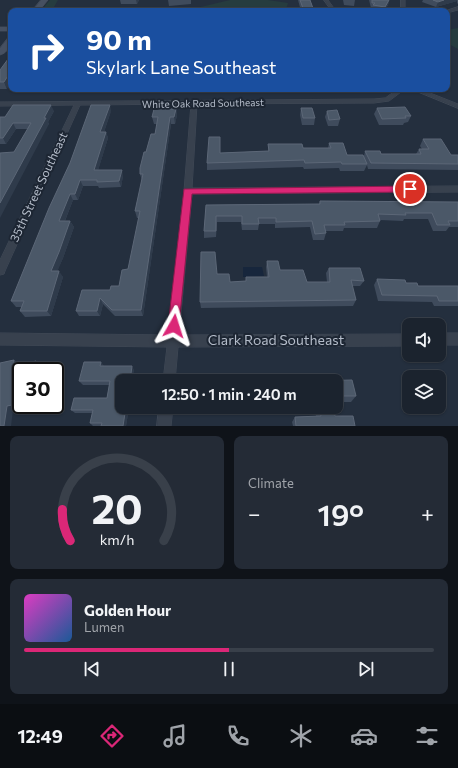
<!DOCTYPE html>
<meta charset="utf-8">
<style>
:root{--surface:#1b232e;--page:#242b36;--text:#f1f3f6;--muted:#a0a4aa;--line:#39404a;--accent:#db2777}
body{margin:0;font-family:Commissioner,sans-serif;background:var(--page);color:var(--text);height:100vh;display:flex;flex-direction:column;font-size:15px;white-space:nowrap}
*{box-sizing:border-box;margin:0}
p{font-size:13px;color:var(--muted)}
.icon{flex:none;width:22px;height:22px;fill:none;stroke:currentColor;stroke-width:2;stroke-linecap:round;stroke-linejoin:round}
.map{position:relative;height:426px;overflow:hidden}
.sheet{display:flex;flex-direction:column;gap:10px;padding:10px;background:#0f1319;flex:1}
.sheet>*{flex:none}
.banner{position:absolute;left:8px;top:8px;width:442px;height:84px;border-radius:8px;box-shadow:0 1px 3px #0004,0 0 0 1px var(--line);background:#1a4fa0;color:#fff;overflow:hidden}
.buttons{position:absolute;left:402px;top:318px;display:grid;gap:8px}
.buttons a{display:grid;place-items:center;width:44px;height:44px;border-radius:8px;background:var(--surface);box-shadow:0 1px 3px #0004,0 0 0 1px var(--line);font-size:20px}
.speed{position:absolute;left:12px;top:362px;display:flex;gap:8px;font-size:20px;font-weight:700;text-align:center}
.speed>*{display:grid;place-content:center;width:52px;height:52px;border-radius:50%;background:var(--surface);box-shadow:0 1px 3px #0004,0 0 0 1px var(--line);line-height:1}
.speed .limit{border:2px solid #111;border-radius:6px;background:#fff;color:#111}
.pin{position:absolute;display:grid;place-items:center;width:34px;height:34px;color:#fff;margin:-17px;border:2px solid #fff;border-radius:50%;box-shadow:0 1px 4px #0007}
.me{position:absolute;width:44px;margin:-22px;rotate:6deg;stroke-linejoin:round;filter:drop-shadow(0 0 3px #0008)}
.turn{display:flex;align-items:center;gap:14px;height:84px;padding:0 12px;font-size:18px}
.turn .icon{width:52px;height:52px;stroke-width:2.5}
.turn b{display:block;font-size:28px;line-height:34px}
.big{font-size:30px;font-weight:600;line-height:1.1}
.sheet .tile{flex:1;display:flex;flex-direction:column;justify-content:center;gap:6px;min-width:0;padding:0 14px;border-radius:8px;background:var(--page)}
.sheet .dial{align-items:center;gap:0}
.dial svg{height:104px;overflow:visible;fill:none;stroke:var(--line);stroke-width:7;stroke-linecap:round;text-anchor:middle}
.dial text{fill:var(--text);stroke:none}
.song{display:flex;align-items:center;gap:12px}
.cover{width:48px;height:48px;border-radius:6px;background:linear-gradient(135deg,hsl(310 70% 55%),hsl(210 70% 35%))}
.played{height:4px;border-radius:2px;background:linear-gradient(90deg,var(--accent) 50%,var(--line) 50%)}
.keys{display:flex;justify-content:space-around;direction:ltr}
.heat{display:flex;justify-content:space-between;align-items:center;font-size:22px;direction:ltr}
.sheet .tiles{flex:1;display:grid;gap:10px;grid-template-columns:1fr 1fr}
.tile:last-child{grid-column:span 2}
.trip{position:absolute;left:115px;top:374px;width:228px;height:40px;border-radius:8px;background:var(--surface);box-shadow:0 1px 3px #0004,0 0 0 1px var(--line);font-weight:600;line-height:40px;text-align:center}
.tab-bar{display:flex;height:64px;justify-content:space-around;align-items:center;background:#0b0e12;color:var(--muted)}
.tab-bar .icon{width:28px;height:28px}
.tab-bar .active{color:var(--accent)}
.tab-bar b{font-size:18px;color:var(--text)}
.map>svg:first-child{display:block}
.green{fill:#263c3f}
.water{fill:#17263c}
.lines{fill:none;stroke-linecap:round;stroke-linejoin:round}
.street-casing{stroke:#414a57;stroke-width:1}
.secondary-casing{stroke:#414a57;stroke-width:1}
.street{fill:#38414e;fill-rule:evenodd}
.secondary{fill:#465061;fill-rule:evenodd}
.wall{fill:#3f4b5c}
.shaded-wall{fill:#2f3b4b}
.building{fill:#4b5868;stroke:#5c6777}
.route{fill:#db2777;stroke:#8e194d}
.labels{text-anchor:middle;stroke-width:4;stroke-linejoin:round;paint-order:stroke}
.far-street-label{font-size:10px;fill:#b4bcc9;stroke:#1d2633}
.street-label{font-size:12px;fill:#b4bcc9;stroke:#1d2633}
.near-street-label{font-size:14px;fill:#b4bcc9;stroke:#1d2633}
</style>
<div class="map">
<svg width="458" height="426" viewBox="0 0 458 426">
<rect width="100%" height="100%" fill="#242f3e"/>
<path class="green" d="M50,0H58L54,7L78,11H41Z
M230,0H268L288,3L286,9L184,11Z
M458,28V49L447,43V30Z"/>
<path class="water" d="M243,267H262L264,276L243,277Z"/>
<g class="lines">
<g class="street-casing">
<path id="street" d="M324,0H328L336,11H332Z
M401,0H405V11H401Z
M458,7V10L447,13V11H445Z
M398,89H405L389,101L374,103L197,104L192,188L458,186V192L192,194L179,335L409,334V346L178,347L175,381H163L167,347L0,345V333L168,335L184,191L191,104L80,105L5,271L4,274L0,275V260L74,105L0,106V102L374,99L385,98Z
M411,89H420L458,104V108Z
M439,333H458V345H439Z
M159,407H173L171,426H157Z"/>
</g>
<g class="secondary-casing">
<path id="secondary" d="M41,0H48L39,11H32Z
M0,27H11V31H0Z
M8,38H11C11,45 8,53 0,55V48Z"/>
</g>
<use href="#street" class="street"/>
<use href="#secondary" class="secondary"/>
</g>
<path class="wall" d="M120,0H139L137,4H121Z
M168,0H191V4L169,6Z
M298,0H310L314,11H301Z
M343,0H355L354,6L344,5Z
M369,0H389L388,5L384,11H372L373,8H371Z
M423,0H458V4L457,3V1L436,7L422,2Z
M0,70L7,89H0Z
M334,89H365L364,91H335Z
M301,108L315,118L314,125H302L300,115Z
M377,108L411,116L408,122L404,123L403,125H379L374,114Z
M176,109L177,115L175,124H171L143,316H115L103,304L100,316H79L76,311L110,290L119,286L128,269L139,218H137L135,211L142,181L140,174L146,152L155,134L157,124H154L152,117Z
M54,111L48,122L49,124L14,152L28,129H16L6,144H0V117H5Z
M111,111L104,132H106L108,138L98,170L123,176L121,187L99,188L98,186H83L78,200H73L65,221H70L74,227L63,258L57,271L63,277L51,316L25,317L20,311L22,307H16L11,301Z
M327,111L340,119L338,126H328L325,117Z
M423,139L451,155H458V170L368,169L367,165L364,171H340L339,168L304,169L303,167L207,170V163L220,153L268,151V144L303,148H328L329,143L347,155L364,156L365,151L381,154H416L419,149H422L420,146Z
M320,201L458,202V227H449L446,231H433L428,219H404L403,221L380,220V221L377,228H344L343,231H325L326,233L324,240H313L310,227L275,228V224H259L258,230H242L241,222H217L216,237L204,238V231L206,205L319,204Z
M267,261L280,270L307,282H327L326,273L329,268L364,281L360,286H352L356,300L353,306L201,308L200,302L217,274L230,282L246,281V277H267L266,267Z
M377,279L406,283L418,286H458V306H434L432,302L378,301L374,285Z
M104,366L134,370L122,407H129L126,426H93L90,423L92,413H75L71,410L107,398L109,385H83L79,381Z
M336,381L356,396L351,402H336Z
M314,407H333L335,416L355,426H293L292,422L295,417L316,416Z"/>
<path class="shaded-wall" d="M136,0H139L137,4Z
M389,0L388,5L384,11L385,7Z
M444,0H457V1L436,7L438,2Z
M11,71V82L7,89L4,82Z
M51,105L54,111L48,122L49,124L0,218V203L44,118Z
M110,105L111,111L102,138L100,132Z
M176,109L177,115L175,124L174,117Z
M170,117L171,124L143,316L141,310Z
M13,123L16,129L6,144L3,138Z
M106,132L108,138L96,177L94,170Z
M122,170L123,176L121,187L119,181Z
M80,180L83,186L78,200L75,194Z
M70,194L73,200L62,228L59,221Z
M70,221L74,227L63,258L55,277L51,271Z
M59,271L63,277L51,316L47,311Z
M100,298L103,304L100,316L97,311Z
M14,360L20,364L19,371L13,367Z
M36,361L41,365V371H35Z
M101,362L104,366H100Z
M132,366L134,370L133,381H130Z
M21,403V405H31L13,410L11,426H4L7,406Z
M126,407H129L126,426H123Z"/>
<path class="building" d="M300,0H310L314,11H304Z
M372,0H389L385,7L373,5L375,3H372Z
M433,0H444L438,2Z
M11,55V71L4,82H0V70Z
M13,105H51L44,118H46L0,203V153L14,152L31,123H13L3,138H0V117H5Z
M91,105H110L100,132H106L94,170H122L119,181L97,182V180H80L75,194H70L59,221H70L59,252L51,271H59L47,311H20L24,301H11L49,208L70,163Z
M405,107L411,116H405L406,118L382,119L377,108Z
M301,108H312L315,118H303Z
M154,109H176L174,117H170L141,310H112L100,298L97,311H76L82,290H110L111,286H119L122,270L128,269L140,211H135L143,174H140V168L144,152H146L151,134H155L158,117H152Z
M337,110L340,119L329,120L327,111Z
M209,137H220V153L269,151L268,144H302L303,148H331L329,143H343L347,155H363L367,164H342L341,162L305,163L304,160L207,163Z
M423,139H441L451,155H458V164L371,163L365,151H380L381,154H421L419,149H429Z
M320,201L458,202V221H448L450,225H437L432,213H405L406,215L378,214L380,221L344,222L345,225H324L326,233L315,234L312,221L276,222V218H258L259,224H242V216H216V231H204L206,205L320,204Z
M201,252H215L217,274H229L230,282L246,281V277H269L267,261H278L280,270H303L307,282H330L329,268H360L364,281L351,280L356,300L200,302Z
M377,279L405,280L406,283H417L418,286H458V301H439L437,296L382,295Z
M14,360L13,367L36,361L35,371H21V403L7,406L4,426H0V363Z
M84,362H101L100,366H132L130,381H122V407H126L123,426H101L102,423H90L93,410H71L74,398H107L110,381H79Z
M352,380L356,396H336V381H312Z
M319,407H333L335,416H353L355,426H296L295,417L321,416Z"/>
<path class="route" d="M410,186L415,189L410,192L192,194L179,326L178,330L174,332L170,330L168,326L184,189Z"/>
<g class="labels">
<g class="far-street-label">
<text transform="translate(203 103) rotate(-1)" y="4">White Oak Road Southeast</text>
</g>
<g class="street-label">
<text transform="translate(39 187) rotate(-65)" y="4">35th Street Southeast</text>
</g>
<g class="near-street-label">
<text x="276" y="345">Clark Road Southeast</text>
</g>
</g>
</svg>
<div class="buttons">
<a><svg class="icon" aria-label="sound" viewBox="0 0 24 24"><path d="M4 9h4l5-4v14l-5-4H4zM17 9q2 3 0 6"/></svg></a>
<a><svg class="icon" aria-label="layers" viewBox="0 0 24 24"><path d="M12 4l9 5-9 5-9-5zM3 14l9 5 9-5"/></svg></a>
</div>
<div class="speed"><div class="limit">30</div></div>
<div class="pin" style="left:410px;top:189px;background:#d93025"><svg class="icon" aria-label="arrive" viewBox="0 0 24 24"><path d="M6 21V4h12l-3 4 3 4H6"/></svg></div>
<svg class="me" style="left:174px;top:326px" viewBox="-20 -20 40 40"><path d="M0-17L14 15 0 8-14 15z" fill="#db2777" stroke="#fff" stroke-width="4"/></svg>
<div class="trip">12:50 · 1 min · 240 m</div>
<div class="banner">
<div class="turn"><svg class="icon" aria-label="right" viewBox="0 0 24 24"><path d="M7 20v-9h11M14 6l5 5-5 5"/></svg><div><b>90 m</b>Skylark Lane Southeast</div></div>
</div>
</div>
<section class="sheet">
<div class="tiles">
<div class="tile dial"><svg viewBox="0 0 100 80">
<path d="M14 69A42 42 0 1 1 86 69"/>
<path d="M14 69A42 42 0 0 1 8 45" stroke="#db2777"/>
<text x="50" y="56" font-size="32" font-weight="700">20</text>
<text x="50" y="72" font-size="11">km/h</text>
</svg></div>
<div class="tile"><p>Climate</p>
<div class="heat"><a>−</a><b class="big">19°</b><a>+</a></div>
</div>
<div class="tile">
<div class="song"><i class="cover"></i><div><b>Golden Hour</b><p>Lumen</p></div></div>
<div class="played"></div>
<div class="keys"><svg class="icon" aria-label="previous" viewBox="0 0 24 24"><path d="M18 5L8 12l10 7zM5 5v14"/></svg><svg class="icon" aria-label="pause" viewBox="0 0 24 24"><path d="M8 5v14M16 5v14"/></svg><svg class="icon" aria-label="next" viewBox="0 0 24 24"><path d="M6 5l10 7-10 7zM19 5v14"/></svg></div>
</div>
</div>
</section>
<nav class="tab-bar">
<b>12:49</b>
<svg class="icon active" aria-label="directions" viewBox="0 0 24 24"><path d="M12 3l9 9-9 9-9-9zM9 14v-3h6M13 9l2 2-2 2"/></svg>
<svg class="icon" aria-label="music" viewBox="0 0 24 24"><path d="M9 18V5l10-2v13"/><circle cx="6" cy="18" r="3"/><circle cx="16" cy="16" r="3"/></svg>
<svg class="icon" aria-label="phone" viewBox="0 0 24 24"><path d="M5 4h4l2 5-3 2q2 4 5 5l2-3 5 2v4C11 20 4 13 5 4z"/></svg>
<svg class="icon" aria-label="climate" viewBox="0 0 24 24"><path d="M12 3v18M4 7l16 10M4 17L20 7"/></svg>
<svg class="icon" aria-label="car" viewBox="0 0 24 24"><path d="M5 17H2v-5l4-1 3-4h7l3 4 3 1v5h-3M9 17h6M6 11h13"/><circle cx="7" cy="17" r="2"/><circle cx="17" cy="17" r="2"/></svg>
<svg class="icon" aria-label="filters" viewBox="0 0 24 24"><path d="M4 7h16M4 17h16"/><circle cx="9" cy="7" r="2"/><circle cx="15" cy="17" r="2"/></svg>
</nav>
